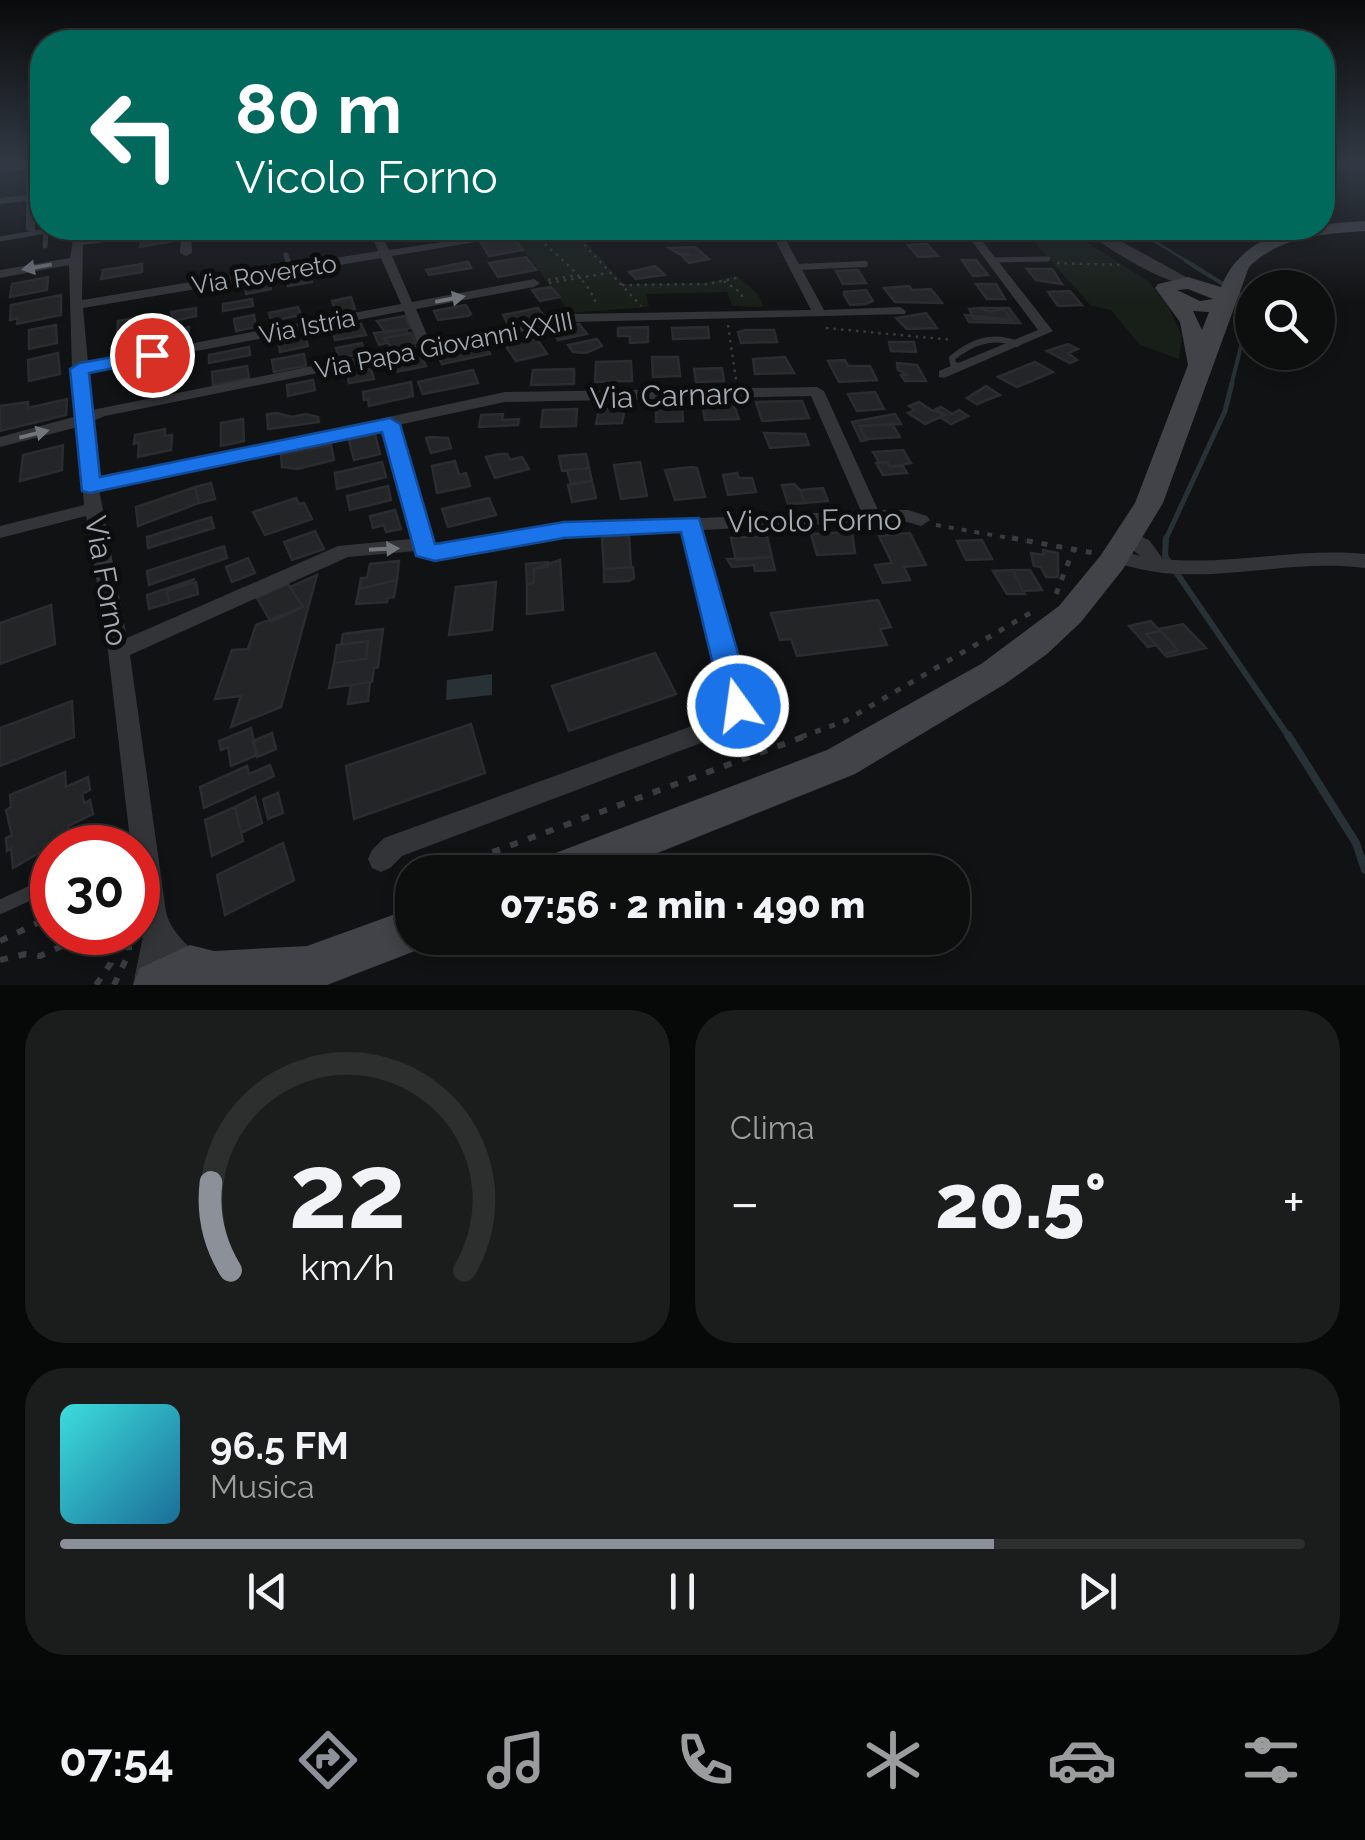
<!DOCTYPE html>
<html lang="it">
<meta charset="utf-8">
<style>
:root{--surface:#0d0e0e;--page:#1b1c1c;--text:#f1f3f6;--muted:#9a9c9e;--line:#2d2e2e;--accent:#8c9099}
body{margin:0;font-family:Raleway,sans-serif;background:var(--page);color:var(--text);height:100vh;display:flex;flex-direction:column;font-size:38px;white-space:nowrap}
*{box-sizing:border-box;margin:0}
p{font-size:32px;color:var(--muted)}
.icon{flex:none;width:55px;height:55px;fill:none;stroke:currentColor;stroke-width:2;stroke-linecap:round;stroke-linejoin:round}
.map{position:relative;height:985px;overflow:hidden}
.drawer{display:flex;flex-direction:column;gap:25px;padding:25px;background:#070808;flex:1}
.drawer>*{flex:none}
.guide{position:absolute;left:30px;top:30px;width:1305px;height:210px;border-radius:40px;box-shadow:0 5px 15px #0003,0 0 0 2px var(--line);background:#00695c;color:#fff;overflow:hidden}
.tools{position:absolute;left:1235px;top:270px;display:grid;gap:20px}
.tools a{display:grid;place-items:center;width:100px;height:100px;border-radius:50%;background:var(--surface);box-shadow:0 5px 15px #0003,0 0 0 2px var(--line);font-size:50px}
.speed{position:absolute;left:30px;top:825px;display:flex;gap:20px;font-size:50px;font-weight:700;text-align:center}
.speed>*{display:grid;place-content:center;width:130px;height:130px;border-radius:50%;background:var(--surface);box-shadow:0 5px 15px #0003,0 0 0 2px var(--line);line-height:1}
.speed .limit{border:15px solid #d22;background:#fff;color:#111}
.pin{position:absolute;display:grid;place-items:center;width:85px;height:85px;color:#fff;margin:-42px;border:5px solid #fff;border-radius:50%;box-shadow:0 2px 10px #0007}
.me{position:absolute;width:110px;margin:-55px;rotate:346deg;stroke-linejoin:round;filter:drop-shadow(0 0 8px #0008)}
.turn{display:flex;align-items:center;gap:35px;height:210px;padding:0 40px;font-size:45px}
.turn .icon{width:130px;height:130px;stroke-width:2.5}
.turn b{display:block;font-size:70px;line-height:85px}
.big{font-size:75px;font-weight:800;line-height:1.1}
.drawer .card{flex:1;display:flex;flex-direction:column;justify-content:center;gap:15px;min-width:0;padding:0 35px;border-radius:40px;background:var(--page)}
.drawer .dial{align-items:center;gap:0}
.dial svg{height:260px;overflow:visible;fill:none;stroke:var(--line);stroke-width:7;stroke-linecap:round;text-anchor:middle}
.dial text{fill:var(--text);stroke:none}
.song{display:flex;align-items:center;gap:30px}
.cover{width:120px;height:120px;border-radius:15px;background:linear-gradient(135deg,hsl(180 70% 55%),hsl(200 70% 35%))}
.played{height:10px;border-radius:5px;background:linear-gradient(90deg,var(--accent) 75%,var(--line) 75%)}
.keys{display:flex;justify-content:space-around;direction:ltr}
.heat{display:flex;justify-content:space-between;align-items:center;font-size:55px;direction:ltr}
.drawer .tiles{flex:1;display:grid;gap:25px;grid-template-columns:1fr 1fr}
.card:last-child{grid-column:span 2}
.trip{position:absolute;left:395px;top:855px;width:575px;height:100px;border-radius:40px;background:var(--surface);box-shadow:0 5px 15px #0003,0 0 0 2px var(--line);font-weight:800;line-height:100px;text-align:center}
.dock{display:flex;height:160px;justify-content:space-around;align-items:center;background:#050606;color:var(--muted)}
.dock .icon{width:70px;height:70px}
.dock .current{color:var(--accent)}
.dock b{font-size:45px;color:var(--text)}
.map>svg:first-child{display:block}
.green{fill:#181e18}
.water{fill:#283136}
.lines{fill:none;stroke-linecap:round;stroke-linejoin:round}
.stream-far4{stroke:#283136;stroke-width:2.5}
.stream-far3{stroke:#283136;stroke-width:4}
.stream-far2{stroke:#283136;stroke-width:5}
.stream-far1{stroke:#283136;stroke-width:6}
.stream{stroke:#283136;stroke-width:8}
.building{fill:#242527;stroke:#2b2c2f;stroke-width:2.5}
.path-far3{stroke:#393b3f;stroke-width:2.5;stroke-dasharray:2.5 5;stroke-linecap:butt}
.path-far2{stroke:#393b3f;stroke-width:4;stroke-dasharray:5 8;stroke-linecap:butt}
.path-far1{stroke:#393b3f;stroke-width:5;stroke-dasharray:6 9;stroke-linecap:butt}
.path{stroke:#393b3f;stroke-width:6;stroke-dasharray:8 11;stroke-linecap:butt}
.service-far2{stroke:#333438;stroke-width:5}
.service-far1{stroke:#333438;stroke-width:6}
.service{stroke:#333438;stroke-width:14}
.minor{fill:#333438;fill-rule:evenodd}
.tertiary{fill:#333438;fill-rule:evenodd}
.secondary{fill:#414348;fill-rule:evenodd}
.oneway{fill:#71757c}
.route{fill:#1a73e8;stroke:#114b97;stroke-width:2.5}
.labels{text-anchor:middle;stroke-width:10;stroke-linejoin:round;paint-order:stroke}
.far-street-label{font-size:25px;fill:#a3aab3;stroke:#0d0d0e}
.street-label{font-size:30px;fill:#a3aab3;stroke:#0d0d0e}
</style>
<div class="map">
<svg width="1365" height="985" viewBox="0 0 1365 985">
<rect width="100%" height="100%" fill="#111213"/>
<path class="green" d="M507,228H621L627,234L580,236L624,284L706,283L737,276L758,294L764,307L732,306L727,292L646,294L649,307L570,313Z
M1022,228H1065L1149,282L1169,308L1182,337L1179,359L1140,345L1111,310L1091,306Z"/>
<path class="water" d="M492,674V695L446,700L447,680Z"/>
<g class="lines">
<path class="stream-far4" d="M1133,228L1190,263"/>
<path class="stream-far3" d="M1186,261L1239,294L1250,311L1231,386"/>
<path class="stream-far2" d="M1165,541L1225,411L1232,383"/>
<path class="stream-far1" d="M1166,538L1165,556L1289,737"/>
<path class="stream" d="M1288,735L1356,843L1365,870"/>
</g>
<path class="building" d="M174,233L173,241L140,247L143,237Z
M514,238L523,250L489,256L481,243Z
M927,244L938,256L918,257L908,245Z
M695,247L709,259L689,263L681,255L690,254H679L669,248Z
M526,257L536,270L498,277L489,263Z
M962,260H976L988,275L973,276Z
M468,262L471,268L429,275L426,270Z
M142,264V272L101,279L103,270Z
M655,266L665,275L636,279L629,272Z
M1027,269H1052L1062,284L1036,280Z
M858,270L866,283L843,284L836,271Z
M310,273L312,282L288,286L286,277Z
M48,277L47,290L10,297L12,284Z
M270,278L271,289L246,294V282Z
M976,284H996L1005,299H987Z
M909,286L912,290L931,289L942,303L895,302L884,288Z
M551,287L560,297L540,301L532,290Z
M866,290L873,301L866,304L850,305L844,295V292Z
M1070,291L1082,305L1058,306L1048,292Z
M61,295V315L17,324L18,318L10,320L11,305Z
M351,297L355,309L336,312L332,301Z
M252,299L253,306L223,311V304Z
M466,305L471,314L468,316L438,320L434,311Z
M298,307L301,315L271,321L269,313Z
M196,308V316L173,321L171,312Z
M538,308L544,316L508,324L503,315Z
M980,308L989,312L1003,309L1012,320L974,319L969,309Z
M980,308H1009L1020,323L969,322L965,315L1012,320L1003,309L989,312Z
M926,313L937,328L907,329L896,318Z
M254,315L256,327L236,331L234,319Z
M405,316L410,328L386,333L377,321Z
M140,317L139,330L117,334L118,321Z
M361,324L366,335L335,340L332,330Z
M579,324L587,334L558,340L551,330Z
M56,325L57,343L29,349V330Z
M189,327L188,340L165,345L164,332Z
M648,327V342L630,343V336H618V328Z
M708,327L709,338L673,339L672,328Z
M406,329L408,334L384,338L386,343L379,345L374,333Z
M745,330H774L777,342L741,343L738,332Z
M411,333L416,343L392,348L384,338Z
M149,334V344L116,350L118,340Z
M305,335L308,346L280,352L278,341Z
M534,335L547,354L516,361L503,342Z
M597,339L602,346L586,353L573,352L568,345Z
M889,342H914L916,352L891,351Z
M362,343L365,353L339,358L336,348Z
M484,344L490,354L442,364L437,354Z
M1068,344L1078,349L1068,353L1077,360L1070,363L1047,351Z
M249,347L250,355L209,363V355Z
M58,353L60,374L29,381L28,360Z
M304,354L306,366L274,372L272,360Z
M185,357V374L158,380L159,362Z
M652,357H678L680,376L653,377Z
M785,357L794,373L755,374L753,359Z
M422,358L426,366L390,373L387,365Z
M845,360L848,366H870L877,380L839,382L828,361Z
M631,361L632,381L595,382L596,362Z
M1035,362L1053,372L1017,387L998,377Z
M897,363L917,365L926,381H905L901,375H908L898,370Z
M247,366L249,378L213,385L212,372Z
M722,368L724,381L696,382L694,369Z
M371,369L374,379L349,383L347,374Z
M574,369V384L531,385L533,370Z
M473,370L478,383L423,394L418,382Z
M313,380L315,390L288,396L287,385Z
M411,382L413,396L369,406L368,399L364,400L363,392Z
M986,386L1000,395L977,404L967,398Z
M875,392L884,409L857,411L848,394Z
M67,399L66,415L0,431V406L28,402V408Z
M802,401L809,418L762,421L756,402Z
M919,402L931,410L945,415L925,424L908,413L915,410L909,406Z
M733,403L739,419L705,420L702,404Z
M656,406H682L683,421L656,422Z
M941,407L952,414L959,410L968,416L951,424L940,417L945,415L936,409Z
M625,408L622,423L596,424L599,410Z
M577,409L576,426L541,427L543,410Z
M277,413L292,417L306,414L318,417L319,422L268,429L267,414Z
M503,414L502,420L519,419L518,425L479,427L481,415Z
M895,414L901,424L859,426L867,440L861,441L852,422Z
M243,419L244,441L221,446V423Z
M892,424L900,437L866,439L859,426Z
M165,429V436L172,435L171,450L138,457L139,442L134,444L135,435Z
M764,433L805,434L809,445L770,448Z
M375,434L380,454L354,460L349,440Z
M430,437L448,438L451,448L431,453L426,438Z
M63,445L62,470L20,481L23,455Z
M331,445L334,460L297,469L282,467L281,455Z
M903,450L911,463L890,467L887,462H879L873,452Z
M498,454H507L510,460L522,457L529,469L495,478L486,457Z
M586,454L589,468L562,471L559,456Z
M455,461L459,475L466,473L470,486L437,493L432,466Z
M382,462L386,477L337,489L335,473Z
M640,462L647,496L621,499L614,465Z
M887,462L890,467L903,466L907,473L883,475L876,463Z
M692,467L697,468L705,497L675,500L665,470Z
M589,468L592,481L571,484L567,470Z
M737,473L739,478H752L756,492L728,495L723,475Z
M592,481L596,498L572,502L568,485Z
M211,483L215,499L199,503L195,487Z
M794,484L800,490L805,503L788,504L782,485Z
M388,486L391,500L350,510L347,496Z
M195,487L199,503L138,526L136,507Z
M823,488L828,501L805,503L800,490Z
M296,498L299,504L304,503L312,519L265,535L253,512Z
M489,498L496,515L448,527L442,509Z
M395,510L401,529L386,532L384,525L373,528L370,516Z
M211,517L214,528L148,548L147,537Z
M315,531L324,549L292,560L284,542Z
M852,532L855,553L817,555L811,534Z
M910,533L926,565L904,567L910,580L883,583L875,565L892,563L879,536Z
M629,535L631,567L604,569L602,537Z
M767,536L772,557L736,560L731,538Z
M982,540L992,559L966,560L957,541Z
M224,546L227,558L149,585L147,571Z
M1043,550L1058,553V577H1046L1041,567L1034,566L1031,553L1043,555Z
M772,557L775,570L755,571L754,565L732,567L727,559Z
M248,558L255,573L232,582L226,567Z
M560,560L563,610L527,614V584L534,583V569Z
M399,561L397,580L359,589L361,578H367L370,564Z
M548,562V567L534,569V583L527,584L526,564Z
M633,567L634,578L629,581L604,582V569Z
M1013,570H1030L1042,590L1023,591Z
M1013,570L1023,591L1025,594H1007L993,571Z
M317,575L281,707L231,727L241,696L215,699L232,650L248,649L256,625L303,607L290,587Z
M195,579L167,591L169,603L149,609L147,595Z
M397,580L394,597L388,598L387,602L356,604L359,589Z
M196,582L198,594L169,603L167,591Z
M496,582L492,630L449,635L456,587Z
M288,584L303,607L271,622L257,598Z
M878,600L891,627L880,629L887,645L797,656L791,639L780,640L771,613Z
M51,605L55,644L0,664V623Z
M1151,621L1160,631L1146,634L1156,645L1148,647L1129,626Z
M1183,624L1206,648L1167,657L1164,654L1178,650L1159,629Z
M383,629L378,667L374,668L372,682L329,688L334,663L366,659L368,641L341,645L343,634Z
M1160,631L1178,650L1164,654L1146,634Z
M368,641L366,659L334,663L337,645Z
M655,653L676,694L569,731L552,686Z
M370,682L368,701L348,704L351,685Z
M72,701L74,737L0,766V728Z
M471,724L485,773L354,819L346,766Z
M251,728L257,755L231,766L228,747L221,750L219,741Z
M272,733L276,749L257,757L253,741Z
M270,765L274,776L204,808L200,787L247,766L249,774Z
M65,772L66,787L88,777L90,790L82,794L84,803L90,800L93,814L68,826L70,841L53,845L13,868L11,848L7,851L6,838L12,835L6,810L11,807L10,795Z
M278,793L283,813L268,819L263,799Z
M255,797L262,823L241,833L235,807Z
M235,807L243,841L212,856L205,820Z
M283,843L294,880L225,915L217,875Z"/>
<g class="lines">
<path class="path-far3" d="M529,228C551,253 586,274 596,304
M569,228L641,306
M521,233H612
M1057,263L1121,265
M548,280L578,275
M724,281L741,293L744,302
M549,283L608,273
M622,285L707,284L737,278
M728,325L736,380
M826,328L953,340"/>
<path class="path-far2" d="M936,525L1026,541"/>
<path class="path-far1" d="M1012,538L1094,553
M1056,594L1074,548
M801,737L845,721L1037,609"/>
<path class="path" d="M421,857L424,872
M439,872L808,735
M395,889L412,882
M0,941L52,916
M0,960L26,954L40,956L93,932
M96,985L111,963L112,932
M114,985L129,953V932"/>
<path class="service-far2" d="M0,239L63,228
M45,246L46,231
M286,255L288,263
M994,260L1048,259"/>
<path class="service-far1" d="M288,261L290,270
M797,267L865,264
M961,367L953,364L952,358C972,342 992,334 1017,344"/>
<path class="service" d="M0,907L52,883"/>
<path class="minor" d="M12,165H39L36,168L35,232L26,230V201L0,204V198L26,195V169L0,173V167Z
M75,228H85L84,238L159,228H191L192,253L186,256L180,253L181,231L83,245L82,300L378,251L369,228H379L389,250L515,231L516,233L511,236L392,256L412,302L534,279L540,283L534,287L416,309L430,342L571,314L811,310L771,232L624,234L619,231L624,228H800L795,231H781L824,310L900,307L906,311L905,314L571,322L105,416L93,421L98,479L505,392L817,387L824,391L878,510H908L927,516L930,520L921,526L907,522H872L702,530L749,706L742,724L730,732L402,856L390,868L381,872L372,868L368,859L372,850L384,838L714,718L725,711L727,706L683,531L564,536L435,558L418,555L416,551L348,557L130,655L166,912C173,939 195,946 204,968L199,978L189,983L166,967L163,985H133L144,931L138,908V848H131L108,651L86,516L0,538V526L84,505L78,427L0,447V437L77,416L72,369L69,265L0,278V270L70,258ZM381,258L401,304L88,363L83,308ZM404,311L418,345L92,410L88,372ZM811,396L861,511L564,524L435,546L431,544L398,425L505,402ZM383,428L411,539L338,546L127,638L99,489Z
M962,228H972L1053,331L944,378L939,377V371L1038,330Z
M1128,531L1149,540L1163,559C1230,566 1296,547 1365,554V568C1299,560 1241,577 1177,574C1153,573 1131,567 1108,561L1105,556L1108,551L1115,549L1140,556L1119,537Z"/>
<path class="tertiary" d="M1081,228H1097L1197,283C1179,295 1098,243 1081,228Z"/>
<path class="secondary" d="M1365,221V231C1323,234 1280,236 1249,267L1163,503L1123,569L1081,622L1047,654L1005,684L855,774L610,872H539L545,857L827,750L981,664L1059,606L1101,555L1135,503L1188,365L1180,322L1155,288L1158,284L1188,277L1221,287C1245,227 1311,225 1365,221ZM1188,289L1213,299L1200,301L1177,290ZM1193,311L1209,312L1202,330Z
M412,908V938H431L428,946L327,985H133L140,968L190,945L214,951L307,946Z"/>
</g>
<defs><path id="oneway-solid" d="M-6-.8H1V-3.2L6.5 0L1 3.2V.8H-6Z" transform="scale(2.5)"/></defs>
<g class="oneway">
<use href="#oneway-solid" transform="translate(37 267) rotate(170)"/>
<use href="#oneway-solid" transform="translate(450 299) rotate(-11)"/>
<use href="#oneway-solid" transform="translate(34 434) rotate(-14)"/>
<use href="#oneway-solid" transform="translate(384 549) rotate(-3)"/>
</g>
<linearGradient id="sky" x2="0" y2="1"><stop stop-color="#090a0a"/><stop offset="0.54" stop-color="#323944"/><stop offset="1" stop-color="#323944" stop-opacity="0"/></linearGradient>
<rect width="1365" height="303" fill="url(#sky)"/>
<path class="route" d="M152,350L162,355L159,359L89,373L100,477L390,418L400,424L435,544L564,522L699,518L753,706L749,715L738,719L728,715L723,706L681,532L564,538L435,561L416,556L382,432L90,493L82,491L70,369L80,363Z"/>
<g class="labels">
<g class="far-street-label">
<text transform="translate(264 274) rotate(-9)" y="9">Via Rovereto</text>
<text transform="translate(307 326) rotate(-11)" y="9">Via Istria</text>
<text transform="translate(444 345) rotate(-11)" y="9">Via Papa Giovanni XXIII</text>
</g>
<g class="street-label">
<text transform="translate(670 396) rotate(-2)" y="10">Via Carnaro</text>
<text transform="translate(814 521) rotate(-1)" y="10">Vicolo Forno</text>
<text transform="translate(106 581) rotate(80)" y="10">Via Forno</text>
</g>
</g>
</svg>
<div class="tools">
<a><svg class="icon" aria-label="search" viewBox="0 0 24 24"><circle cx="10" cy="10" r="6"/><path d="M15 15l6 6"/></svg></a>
</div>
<div class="speed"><div class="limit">30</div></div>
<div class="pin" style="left:152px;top:355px;background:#d93025"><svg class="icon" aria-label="arrive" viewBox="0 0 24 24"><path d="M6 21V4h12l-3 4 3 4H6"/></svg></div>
<svg class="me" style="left:738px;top:706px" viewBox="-20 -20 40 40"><circle r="17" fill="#1a73e8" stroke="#fff" stroke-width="3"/><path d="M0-11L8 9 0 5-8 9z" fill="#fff"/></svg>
<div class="trip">07:56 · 2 min · 490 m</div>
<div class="guide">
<div class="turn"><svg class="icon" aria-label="left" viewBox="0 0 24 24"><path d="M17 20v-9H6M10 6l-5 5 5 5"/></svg><div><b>80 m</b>Vicolo Forno</div></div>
</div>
</div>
<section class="drawer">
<div class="tiles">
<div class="card dial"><svg viewBox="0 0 100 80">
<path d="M14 69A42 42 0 1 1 86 69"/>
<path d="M14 69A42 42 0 0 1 8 42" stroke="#8c9099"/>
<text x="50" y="56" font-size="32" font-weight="700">22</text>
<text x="50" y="72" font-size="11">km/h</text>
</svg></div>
<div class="card"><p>Clima</p>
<div class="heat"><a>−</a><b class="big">20.5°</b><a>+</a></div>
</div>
<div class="card">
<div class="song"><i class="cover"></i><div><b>96.5 FM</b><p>Musica</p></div></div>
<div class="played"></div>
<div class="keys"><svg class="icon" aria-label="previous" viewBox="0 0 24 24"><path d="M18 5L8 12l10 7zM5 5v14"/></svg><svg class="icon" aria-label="pause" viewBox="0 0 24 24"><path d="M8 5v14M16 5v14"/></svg><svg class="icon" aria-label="next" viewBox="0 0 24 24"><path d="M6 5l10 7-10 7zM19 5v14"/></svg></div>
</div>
</div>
</section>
<nav class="dock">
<b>07:54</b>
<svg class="icon current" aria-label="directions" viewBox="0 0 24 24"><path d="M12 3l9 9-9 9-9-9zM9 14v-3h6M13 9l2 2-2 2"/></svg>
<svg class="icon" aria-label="music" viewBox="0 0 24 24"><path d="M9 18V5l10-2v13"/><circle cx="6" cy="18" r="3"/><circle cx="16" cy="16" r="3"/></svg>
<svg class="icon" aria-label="phone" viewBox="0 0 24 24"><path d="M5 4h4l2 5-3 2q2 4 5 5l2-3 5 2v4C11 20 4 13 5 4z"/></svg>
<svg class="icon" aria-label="climate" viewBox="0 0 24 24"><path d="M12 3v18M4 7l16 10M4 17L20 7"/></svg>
<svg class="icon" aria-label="car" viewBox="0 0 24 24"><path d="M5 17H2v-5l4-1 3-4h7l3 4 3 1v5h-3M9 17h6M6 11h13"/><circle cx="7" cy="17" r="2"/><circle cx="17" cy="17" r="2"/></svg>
<svg class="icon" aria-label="filters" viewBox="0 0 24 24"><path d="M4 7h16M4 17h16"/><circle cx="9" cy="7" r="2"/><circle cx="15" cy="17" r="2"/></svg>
</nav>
